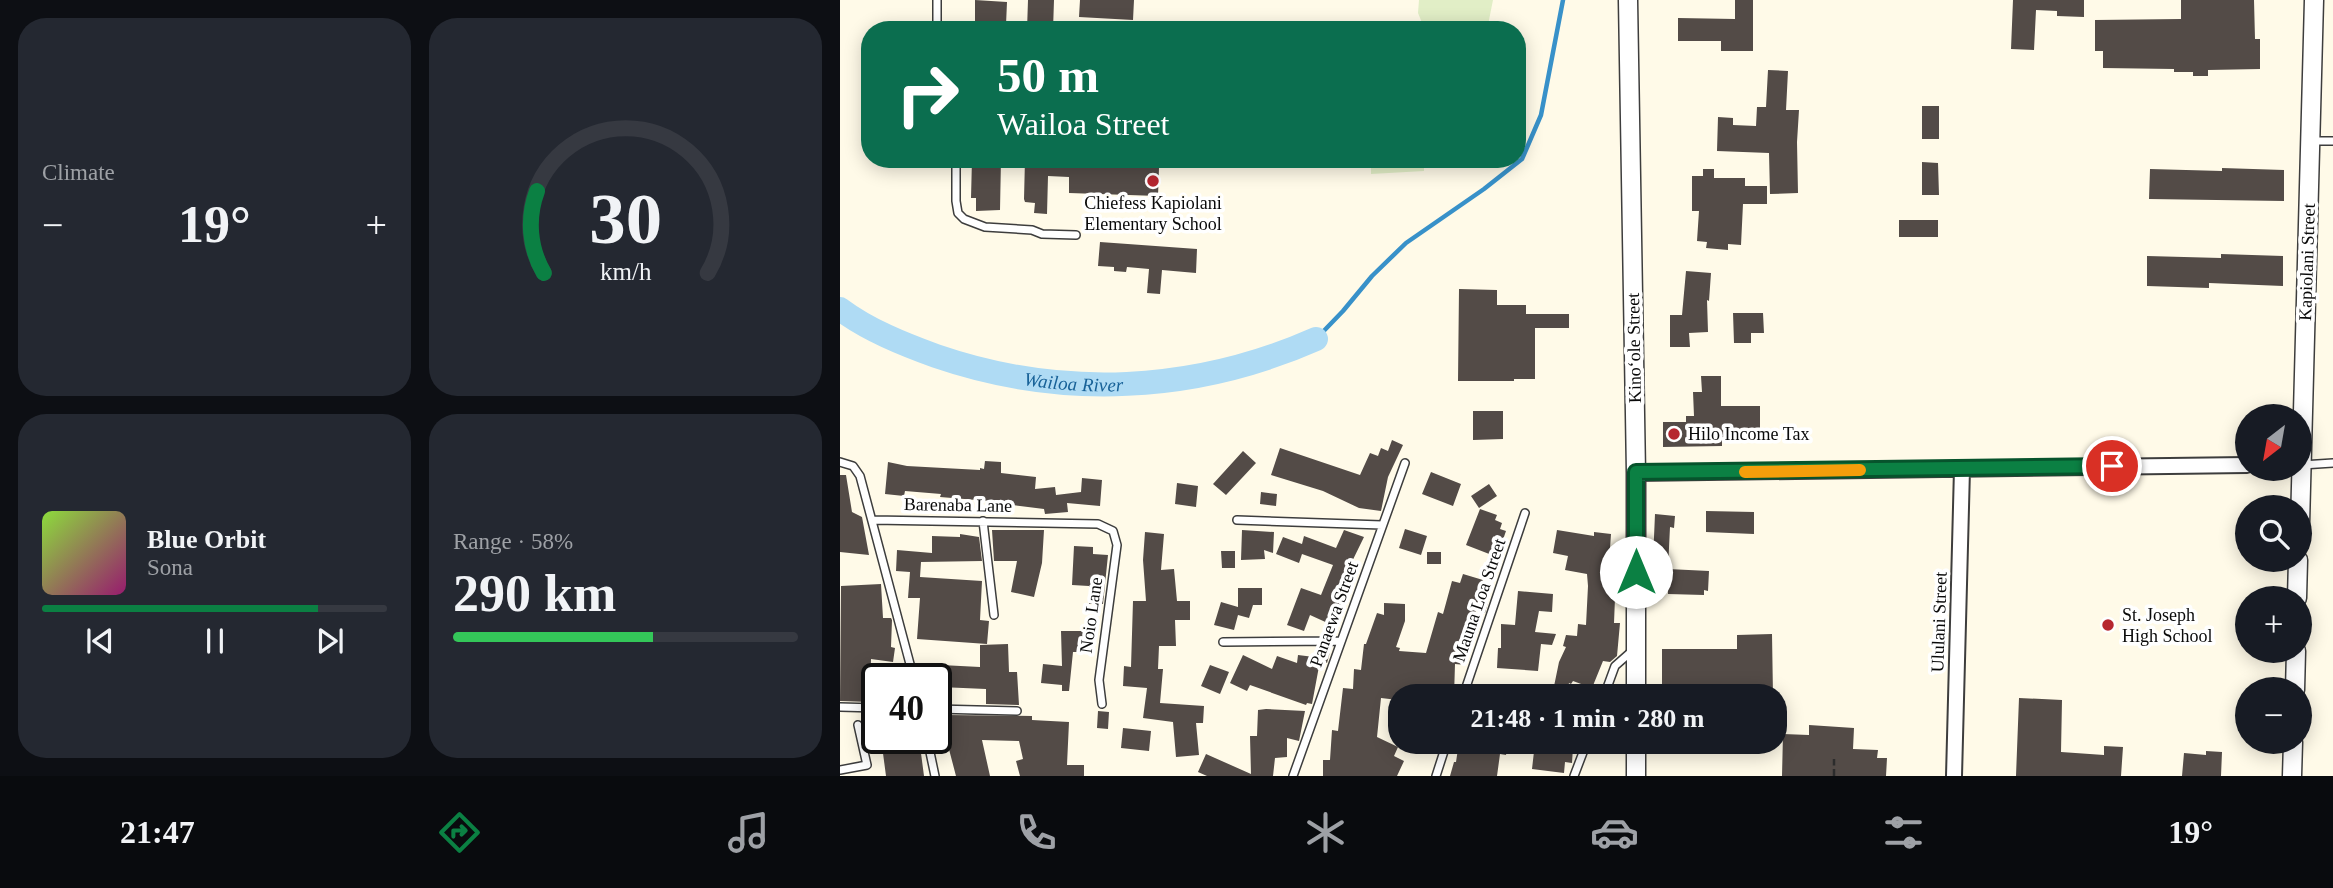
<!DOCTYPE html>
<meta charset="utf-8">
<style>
:root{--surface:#171b24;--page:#242831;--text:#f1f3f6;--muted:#9ea1a6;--line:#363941;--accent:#0b8043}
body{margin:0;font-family:Georgia,serif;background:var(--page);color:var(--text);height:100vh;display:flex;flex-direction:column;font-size:26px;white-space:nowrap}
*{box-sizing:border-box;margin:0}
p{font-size:23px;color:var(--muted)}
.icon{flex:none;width:38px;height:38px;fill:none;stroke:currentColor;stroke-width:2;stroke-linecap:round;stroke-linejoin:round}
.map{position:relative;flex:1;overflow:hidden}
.side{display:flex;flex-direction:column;gap:18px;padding:18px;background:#0d0f14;width:840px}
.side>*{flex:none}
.top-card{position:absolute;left:21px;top:21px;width:665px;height:147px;border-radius:28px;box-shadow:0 4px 18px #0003;background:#0b6e4f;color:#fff;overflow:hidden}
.needle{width:46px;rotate:211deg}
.buttons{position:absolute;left:1395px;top:404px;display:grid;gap:14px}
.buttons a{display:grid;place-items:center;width:77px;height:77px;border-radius:50%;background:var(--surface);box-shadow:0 4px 18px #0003;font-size:35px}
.speed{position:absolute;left:21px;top:663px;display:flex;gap:14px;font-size:35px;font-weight:700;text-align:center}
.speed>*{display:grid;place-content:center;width:91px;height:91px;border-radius:50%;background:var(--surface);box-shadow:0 4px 18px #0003;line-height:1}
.speed .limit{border:4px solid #111;border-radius:10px;background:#fff;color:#111}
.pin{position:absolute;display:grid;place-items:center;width:60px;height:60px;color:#fff;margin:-30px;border:4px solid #fff;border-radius:50%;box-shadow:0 2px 7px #0007}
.me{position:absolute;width:77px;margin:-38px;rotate:0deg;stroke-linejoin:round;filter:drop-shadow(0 0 5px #0008)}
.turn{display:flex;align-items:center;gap:24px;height:147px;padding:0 21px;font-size:32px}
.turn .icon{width:91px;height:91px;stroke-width:2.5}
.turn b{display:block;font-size:49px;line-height:60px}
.big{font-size:52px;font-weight:700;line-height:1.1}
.side .tile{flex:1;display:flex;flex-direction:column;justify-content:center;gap:10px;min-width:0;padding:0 24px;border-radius:28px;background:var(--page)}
.side .dial{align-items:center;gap:0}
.dial svg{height:182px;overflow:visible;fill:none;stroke:var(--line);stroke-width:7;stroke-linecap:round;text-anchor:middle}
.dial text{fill:var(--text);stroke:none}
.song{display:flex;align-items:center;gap:21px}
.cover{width:84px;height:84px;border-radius:10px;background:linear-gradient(135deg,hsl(90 70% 55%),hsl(320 70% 35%))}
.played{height:7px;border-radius:4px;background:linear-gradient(90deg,var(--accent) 80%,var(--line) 80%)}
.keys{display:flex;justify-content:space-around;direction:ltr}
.heat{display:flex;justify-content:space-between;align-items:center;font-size:38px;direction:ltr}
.charge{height:10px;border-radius:5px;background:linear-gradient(90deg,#34c759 58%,var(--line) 0)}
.side .tiles{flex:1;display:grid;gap:18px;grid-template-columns:repeat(2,1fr)}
.trip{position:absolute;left:548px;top:684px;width:399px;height:70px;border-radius:28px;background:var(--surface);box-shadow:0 4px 18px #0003;font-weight:700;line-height:70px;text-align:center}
.menu{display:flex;height:112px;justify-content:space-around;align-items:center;background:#090b0e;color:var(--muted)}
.menu .icon{width:49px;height:49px}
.menu .selected{color:var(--accent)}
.menu b{font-size:32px;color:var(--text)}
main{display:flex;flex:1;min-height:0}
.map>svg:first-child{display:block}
.pitch{fill:#e1eec6}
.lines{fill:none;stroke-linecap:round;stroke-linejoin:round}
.stream{stroke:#3891c9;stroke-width:4.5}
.river{stroke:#afdbf4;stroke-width:24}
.building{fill:#534b47}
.service-casing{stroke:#3d3d3d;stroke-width:10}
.minor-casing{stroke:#3d3d3d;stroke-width:18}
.tertiary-casing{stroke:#3d3d3d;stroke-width:21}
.path{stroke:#2c2c2c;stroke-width:2.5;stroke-dasharray:7 3.5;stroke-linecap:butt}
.service{stroke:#fff;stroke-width:7}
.minor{stroke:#fff;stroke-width:14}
.tertiary{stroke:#fff;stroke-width:18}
.route-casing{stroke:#07532c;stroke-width:18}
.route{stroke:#0b8043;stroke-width:12}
.slow{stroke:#f59e0b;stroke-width:12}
.poi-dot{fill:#b62730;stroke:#fff;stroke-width:2.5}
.labels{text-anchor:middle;stroke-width:7;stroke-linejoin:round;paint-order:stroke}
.poi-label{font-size:18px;fill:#0a0a0a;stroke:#fff;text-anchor:start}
.street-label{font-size:18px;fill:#0a0a0a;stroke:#fff}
.water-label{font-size:19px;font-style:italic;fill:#186298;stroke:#fff}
</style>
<main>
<section class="side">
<div class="tiles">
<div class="tile"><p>Climate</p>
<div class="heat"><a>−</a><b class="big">19°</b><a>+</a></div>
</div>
<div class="tile dial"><svg viewBox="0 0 100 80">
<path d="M14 69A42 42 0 1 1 86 69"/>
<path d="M14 69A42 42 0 0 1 11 33" stroke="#0b8043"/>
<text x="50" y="56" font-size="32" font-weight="700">30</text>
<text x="50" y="72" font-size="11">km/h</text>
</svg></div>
<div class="tile">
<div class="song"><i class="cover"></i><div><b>Blue Orbit</b><p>Sona</p></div></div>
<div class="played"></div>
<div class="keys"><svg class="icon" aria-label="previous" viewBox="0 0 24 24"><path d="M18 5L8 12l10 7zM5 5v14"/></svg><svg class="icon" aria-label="pause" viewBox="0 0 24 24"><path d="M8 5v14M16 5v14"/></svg><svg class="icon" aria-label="next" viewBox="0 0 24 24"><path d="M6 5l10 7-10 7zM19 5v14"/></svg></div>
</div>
<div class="tile"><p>Range · 58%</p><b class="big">290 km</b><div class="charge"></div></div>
</div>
</section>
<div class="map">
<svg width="1493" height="776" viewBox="0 0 1493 776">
<rect width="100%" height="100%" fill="#fffae8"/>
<path class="pitch" d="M579,0H653L647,30H585L578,13Z
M531,159H584V171L531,174Z"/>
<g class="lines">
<path class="stream" d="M476,339L503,311L532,276L566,243L644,189L682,159L701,115L723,0"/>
<path class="river" id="s1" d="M0,309C28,330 63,344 96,356C221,399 354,393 476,339"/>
</g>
<path class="building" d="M135,0L167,2L166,25L135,24Z
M188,0H214L213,30H187Z
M240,0H294L293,20L239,17Z
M895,0H913V51H881V41H838V18L895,19Z
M1173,0H1244V17L1217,16V11L1196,10L1194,50L1171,49Z
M1341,0H1414L1415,39H1420V69L1368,70V76H1353V72H1334V69L1263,68V51H1255V20L1341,19Z
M928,70L948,71L946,110H959L957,142L958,193L930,194L929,153L877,151L878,117L893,118V125L916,126L917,107H926Z
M1082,106H1099V139H1082Z
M132,159H161L160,210L136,211V198H131Z
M185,159H209V165L319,168L318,196L229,193V177L208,176L207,214L194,213L195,203L185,202L184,199Z
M1082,162L1098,163L1099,195H1082Z
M1382,168L1444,170V201L1309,199L1310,169L1382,171Z
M863,169H874V178H905V186H927V204H903L901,245L888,244V250L866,248L867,242L857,241L859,211H852V176H863Z
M1059,220H1098V237H1059Z
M260,242L357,249L356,273L322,270L320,294L307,293L309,269L287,267L286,272L274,271V267L258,266Z
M1381,254L1443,256V286L1369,283V288L1307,286V256L1381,258Z
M846,271L871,273L869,301L867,300L868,332L849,333L850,347H830V315H842Z
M619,289L657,290V305H686V314H729V328H695V379H674V381H618Z
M893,313H923L924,333H911V343H894Z
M861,376H881V406H920V429H913V438H882V446L823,447V422H846V416H854L853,392H862Z
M633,411H663V439L633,440Z
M552,440L563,445L548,477L541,511L519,508L483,491L431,475L440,448L520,475L530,453L538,456L541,448L548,451Z
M403,451L416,463L386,495L373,484Z
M145,461L161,462V473L196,477L195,489L215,487L216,495L241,492L242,478L262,480L260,506L227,503L228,512L205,514L204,509L173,505V503L100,497L101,494L65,491L64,496L45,494L48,462L67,466L140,470V468L144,469Z
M591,472L621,484L613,506L582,494Z
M0,475H6L12,512L22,517L29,555L0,552Z
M337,483L358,486L356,507L335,504Z
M649,484L657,496L639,508L631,496Z
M421,492L437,494L436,506L420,504Z
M640,509L657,515L655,520L662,523L660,529L666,531L657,557L626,545Z
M866,511L914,512V534L866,532Z
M815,514L835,516L834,528L830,527L828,569L869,571L868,591L864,590V595L828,594V589H817L818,560H813Z
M565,529L587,536L581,555L559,548Z
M152,530H204L202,563L194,597L171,592L177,561H154Z
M402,530L434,532L433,553L424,550L425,559L401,560Z
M504,530L524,537L504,578L512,582L507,595L505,594L492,625L470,615L464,631L447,625L461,588L481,595L493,565L462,554L459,563L436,554L443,537L462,544L464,536L496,548Z
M717,530L754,536V532L771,534L770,549L780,550L779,564H772L771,598H775L774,623H780L777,656L770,662L763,661L752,688L733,681L731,684L729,683L726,696H712L719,662L726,647L723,646L726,635L737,636L738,624L746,625L748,586L747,574L725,570L728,556L713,553Z
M305,532L324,534L321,570L334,569L337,601H350V620H335L336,646H319L318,669H323L320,703L364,706L363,723H356L359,755L336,757L333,722L303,718L307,688L283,686L284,666L291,667L293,601H306L303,560Z
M120,534L139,537L142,561L81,562L80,577L142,581L140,620L149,621L147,644L77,639L80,598H68L70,572L56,571L57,550L92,553V536L120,537Z
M234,546L253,547V554L268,555L263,604H249V586L232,585Z
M381,551H395V568H382Z
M587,552H601V564H587Z
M623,574L643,580L637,599L648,602L645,613L636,610L627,646L626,665L615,664L614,696H558V700L541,698L537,737L558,747L554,756L564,761L557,776H483V760H490L492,730L498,731L503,688L513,689L514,669L521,670L524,644H526L537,613L544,615V603L565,604V621L556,647L560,648L559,651L586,653L598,612L603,614L612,581L620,583Z
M41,584L43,618H51L52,620L51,647L55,648L53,662L31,659L30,702L0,701L1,586Z
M398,588H422V605H413L409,618L398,615L394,630L374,625L381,602L398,607Z
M678,591L713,594L712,612L699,611L695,632L716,634L712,645L701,644L698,671L657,668L658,648H661V624L675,625Z
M221,631H243V652H233L229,691H222V685L201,683L203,664L222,666Z
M932,634L933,696H822V649H897V635Z
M168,644L169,672H177L179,705L146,704V689L100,687L101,665L140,667V645Z
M476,649L490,652L487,663L480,661L472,704L467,703L466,705L410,685L407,691L390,683L403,655L432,669L437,656L457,663L458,655L474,657Z
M370,665L389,672L380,694L361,686Z
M666,684L696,696H661Z
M1179,698L1222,700L1221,752L1264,755V746L1283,747L1281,776H1176Z
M426,709L465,711L459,741L447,738V757L435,758L433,776H367L358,772L366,754L411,774L410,736H417L418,710Z
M258,711L269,712L268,729L257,728Z
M105,715L192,716V720L229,722L227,765H244V776H180L176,761L183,759L179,741L142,740L150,776H116L105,734Z
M969,725L1014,728L1013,749L1038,750L1037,758H1047L1046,776H942L943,734L969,735Z
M283,728L311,731L309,751L281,748Z
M41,738H79L84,776H46Z
M619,742H668L666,755L660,754L657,776H610L614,762H616Z
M695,743L733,747L732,763L725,762L724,773L692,769Z
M1366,751L1382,752L1381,776H1342L1344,753L1366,755Z"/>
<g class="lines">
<g class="service-casing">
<path id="service" d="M97,30V0
M1470,141H1493
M116,159V201L118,213L124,219L145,227L192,230L202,234L236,235
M0,462L13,466L20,476L74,679
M1462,465L1493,463
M33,520L258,524L273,531L277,545L259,680L262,704
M397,520L542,525
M143,521L154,615
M383,642L501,641
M623,696L685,513
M764,696L775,666L792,651
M0,707L37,708
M96,709L177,711
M87,738L95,776
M0,770L27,765L18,725
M453,776L565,463
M596,776L607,742
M734,776L747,742"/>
</g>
<g class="minor-casing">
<path id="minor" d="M796,473L1407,465
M1114,776L1122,469"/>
</g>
<g class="tertiary-casing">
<path id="tertiary" d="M788,0L796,473V696
M1460,524L1474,0
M1457,598L1458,560
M1455,690L1456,651
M796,776V742
M1452,776L1453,742"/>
</g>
<path class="path" d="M994,776V759"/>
<use href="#service" class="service"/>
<use href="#minor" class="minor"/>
<use href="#tertiary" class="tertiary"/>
</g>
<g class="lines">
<g class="route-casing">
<path id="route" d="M796,572V472L1272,466"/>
</g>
<use href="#route" class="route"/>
<path class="slow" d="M905,472L1020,470"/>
</g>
<g class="poi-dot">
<circle cx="313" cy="181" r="7"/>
<circle cx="834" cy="434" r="7"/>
<circle cx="1268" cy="625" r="7"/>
</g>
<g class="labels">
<g class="poi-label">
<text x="313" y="209" text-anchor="middle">Chiefess Kapiolani<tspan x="313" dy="21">Elementary School</tspan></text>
<text x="848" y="440">Hilo Income Tax</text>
<text x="1282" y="621">St. Joseph<tspan x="1282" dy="21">High School</tspan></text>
</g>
<g class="street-label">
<text transform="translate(1467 262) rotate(-88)" y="6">Kapiolani Street</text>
<text transform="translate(794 348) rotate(-91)" y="6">Kinoʻole Street</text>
<text transform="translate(118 505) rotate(1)" y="6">Barenaba Lane</text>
<text transform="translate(639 600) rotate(-71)" y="6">Mauna Loa Street</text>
<text transform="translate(494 614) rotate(-70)" y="6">Panaewa Street</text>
<text transform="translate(251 615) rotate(-82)" y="6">Noio Lane</text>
<text transform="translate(1099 622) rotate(-88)" y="6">Ululani Street</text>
</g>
<g class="water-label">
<text dy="7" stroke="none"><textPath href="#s1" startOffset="248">Wailoa River</textPath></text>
</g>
</g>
</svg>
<div class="buttons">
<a><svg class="needle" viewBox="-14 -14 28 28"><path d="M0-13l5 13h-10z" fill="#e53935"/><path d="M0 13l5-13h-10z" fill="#9ea1a6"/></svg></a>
<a><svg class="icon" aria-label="search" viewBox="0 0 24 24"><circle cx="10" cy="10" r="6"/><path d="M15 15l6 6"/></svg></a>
<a>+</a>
<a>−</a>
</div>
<div class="speed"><div class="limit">40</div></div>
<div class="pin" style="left:1272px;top:466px;background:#d93025"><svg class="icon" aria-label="arrive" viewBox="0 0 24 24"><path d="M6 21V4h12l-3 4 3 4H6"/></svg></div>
<svg class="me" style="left:796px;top:572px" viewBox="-20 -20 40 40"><circle r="19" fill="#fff"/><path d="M0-13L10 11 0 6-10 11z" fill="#0b8043"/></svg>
<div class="trip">21:48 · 1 min · 280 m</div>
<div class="top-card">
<div class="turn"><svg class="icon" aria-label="right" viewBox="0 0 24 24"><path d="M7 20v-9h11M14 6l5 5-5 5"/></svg><div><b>50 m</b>Wailoa Street</div></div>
</div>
</div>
</main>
<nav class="menu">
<b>21:47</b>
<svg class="icon selected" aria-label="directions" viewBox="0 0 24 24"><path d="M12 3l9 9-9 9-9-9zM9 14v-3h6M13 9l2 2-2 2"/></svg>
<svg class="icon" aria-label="music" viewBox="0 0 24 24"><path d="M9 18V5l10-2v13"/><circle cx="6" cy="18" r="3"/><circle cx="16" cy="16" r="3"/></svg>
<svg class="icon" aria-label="phone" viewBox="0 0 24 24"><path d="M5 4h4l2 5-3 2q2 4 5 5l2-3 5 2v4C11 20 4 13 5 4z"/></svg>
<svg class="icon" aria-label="climate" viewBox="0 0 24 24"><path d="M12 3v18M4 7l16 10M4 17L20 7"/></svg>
<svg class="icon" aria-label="car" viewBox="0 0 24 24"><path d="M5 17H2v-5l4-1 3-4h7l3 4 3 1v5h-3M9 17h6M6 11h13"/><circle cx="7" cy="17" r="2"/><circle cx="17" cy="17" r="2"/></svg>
<svg class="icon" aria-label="filters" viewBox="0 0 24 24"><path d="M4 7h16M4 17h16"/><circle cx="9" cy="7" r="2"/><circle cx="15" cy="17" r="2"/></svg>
<b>19°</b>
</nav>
